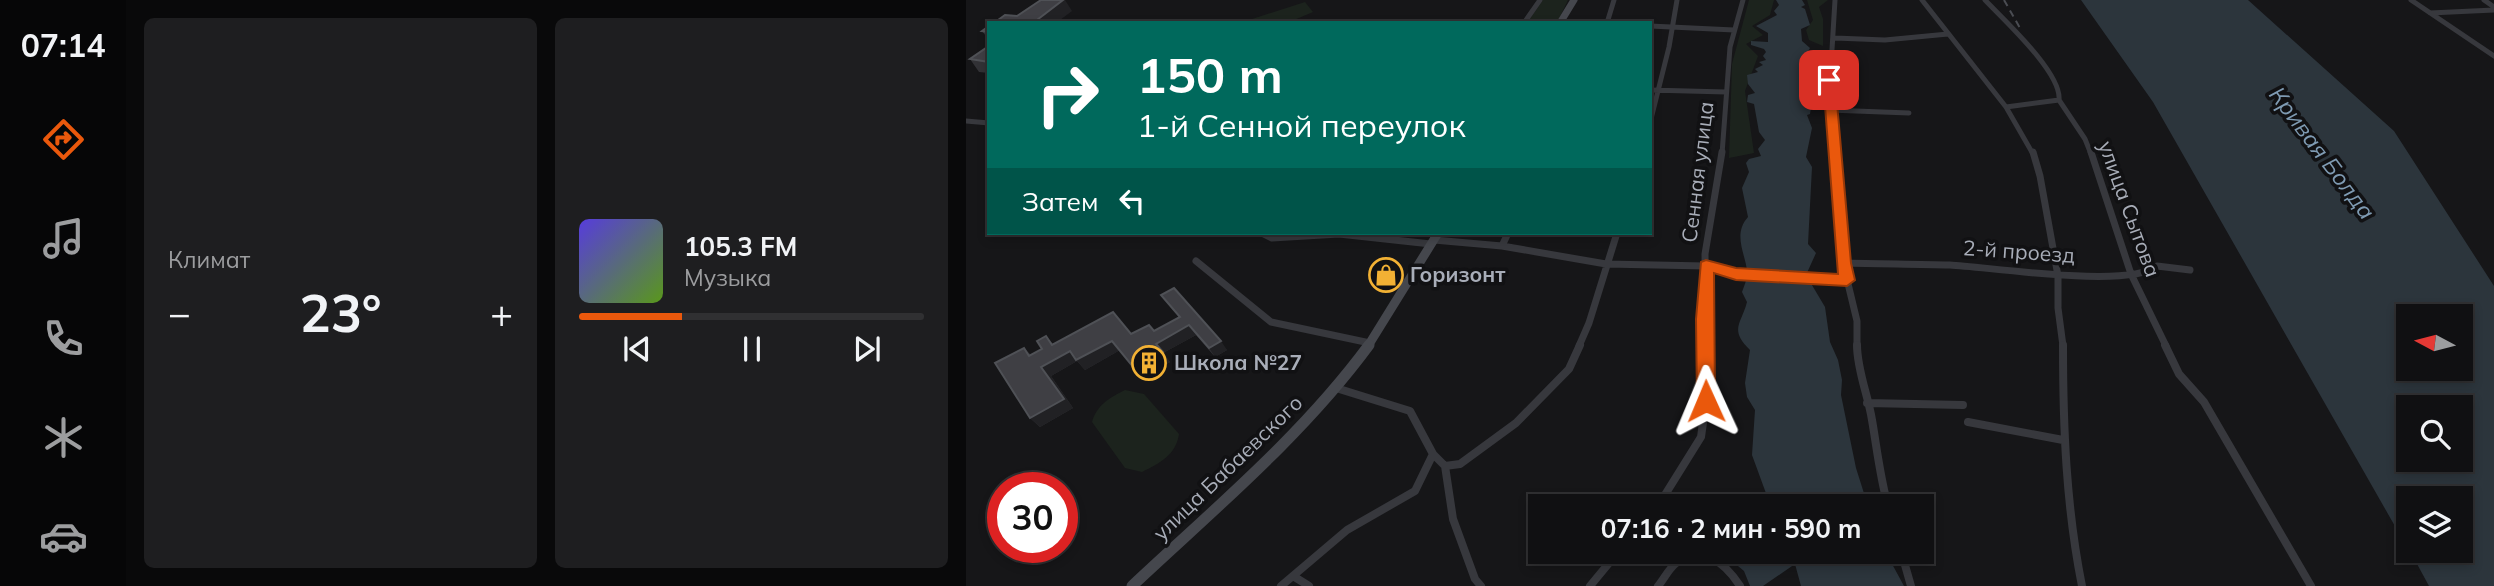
<!DOCTYPE html>
<html lang="ru">
<meta charset="utf-8">
<style>
:root{--surface:#101012;--page:#1e1e20;--text:#f1f3f6;--muted:#9c9d9f;--line:#303032;--accent:#ea580c}
body{margin:0;font-family:Mulish,sans-serif;background:var(--page);color:var(--text);height:100vh;display:flex;flex-direction:column;font-size:26px;white-space:nowrap}
*{box-sizing:border-box;margin:0}
p{font-size:23px;color:var(--muted)}
.icon{flex:none;width:38px;height:38px;fill:none;stroke:currentColor;stroke-width:2;stroke-linecap:round;stroke-linejoin:round}
.map{position:relative;flex:1;overflow:hidden}
.sheet{display:flex;flex-direction:column;gap:18px;padding:18px;background:#09090a;width:840px}
.sheet>*{flex:none}
.guide{position:absolute;left:21px;top:21px;width:665px;height:214px;border-radius:0px;box-shadow:0 4px 10px #0003,0 0 0 2px var(--line);background:#00695c;color:#fff;overflow:hidden}
.needle{width:46px;rotate:277deg}
.tools{position:absolute;left:1430px;top:304px;display:grid;gap:14px}
.tools a{display:grid;place-items:center;width:77px;height:77px;border-radius:0px;background:var(--surface);box-shadow:0 4px 10px #0003,0 0 0 2px var(--line);font-size:35px}
.speed{position:absolute;left:21px;top:472px;display:flex;gap:14px;font-size:35px;font-weight:700;text-align:center}
.speed>*{display:grid;place-content:center;width:91px;height:91px;border-radius:50%;background:var(--surface);box-shadow:0 4px 10px #0003,0 0 0 2px var(--line);line-height:1}
.speed .limit{border:10px solid #d22;background:#fff;color:#111}
.pin{position:absolute;display:grid;place-items:center;width:60px;height:60px;color:#fff;margin:-30px;border-radius:14px;box-shadow:0 4px 10px #0006}
.me{position:absolute;width:77px;margin:-38px;rotate:359deg;stroke-linejoin:round;filter:drop-shadow(0 0 5px #0008)}
.turn{display:flex;align-items:center;gap:24px;height:147px;padding:0 35px;font-size:32px}
.turn .icon{width:91px;height:91px;stroke-width:2.5}
.turn b{display:block;font-size:49px;line-height:60px}
.then{display:flex;align-items:center;height:66px;padding:0 35px;background:#0003;gap:14px;font-size:26px}
.big{font-size:52px;font-weight:700;line-height:1.1}
.sheet .tile{flex:1;display:flex;flex-direction:column;justify-content:center;gap:10px;min-width:0;padding:0 24px;border-radius:10px;background:var(--page)}
.song{display:flex;align-items:center;gap:21px}
.cover{width:84px;height:84px;border-radius:10px;background:linear-gradient(135deg,hsl(250 70% 55%),hsl(90 70% 35%))}
.played{height:7px;border-radius:4px;background:linear-gradient(90deg,var(--accent) 30%,var(--line) 30%)}
.keys{display:flex;justify-content:space-around;direction:ltr}
.heat{display:flex;justify-content:space-between;align-items:center;font-size:38px;direction:ltr}
.sheet .tiles{flex:1;display:grid;gap:18px;grid-template-columns:repeat(2,1fr)}
.trip{position:absolute;left:562px;top:494px;width:406px;height:70px;border-radius:0px;background:var(--surface);box-shadow:0 4px 10px #0003,0 0 0 2px var(--line);font-weight:700;line-height:70px;text-align:center}
main{display:flex;flex:1;min-height:0}
.tab-bar{display:flex;flex-direction:column;width:126px;justify-content:space-around;align-items:center;background:#060607;color:var(--muted)}
.tab-bar .icon{width:49px;height:49px}
.tab-bar .selected{color:var(--accent)}
.tab-bar b{font-size:32px;color:var(--text)}
.map>svg:first-child{display:block}
.green{fill:#1c231d}
.water{fill:#2c353c;fill-rule:evenodd}
.lines{fill:none;stroke-linecap:round;stroke-linejoin:round}
.minor-far2{stroke:#37383d;stroke-width:5}
.minor-far1{stroke:#37383d;stroke-width:7}
.minor{stroke:#37383d;stroke-width:8}
.secondary-far2{stroke:#45474d;stroke-width:7}
.secondary-far1{stroke:#45474d;stroke-width:9}
.secondary{stroke:#45474d;stroke-width:11}
.rail{stroke:#4a4c52;stroke-width:2;stroke-dasharray:7 5;stroke-linecap:butt}
.wall{fill:#323236}
.shaded-wall{fill:#212124}
.building{fill:#3f3f44;stroke:#4f5156;stroke-width:2}
.route{fill:#ea580c;stroke:#983908;stroke-width:2}
.labels{text-anchor:middle;stroke-width:7;stroke-linejoin:round;paint-order:stroke}
.street-label{font-size:21px;fill:#a8adb8;stroke:#111113}
.poi-label{font-size:21px;font-weight:bold;fill:#a8adb8;stroke:#111113;text-anchor:start}
.water-label{font-size:23px;font-style:italic;fill:#7f9bb3;stroke:#111113}
</style>
<main>
<nav class="tab-bar">
<b>07:14</b>
<svg class="icon selected" aria-label="directions" viewBox="0 0 24 24"><path d="M12 3l9 9-9 9-9-9zM9 14v-3h6M13 9l2 2-2 2"/></svg>
<svg class="icon" aria-label="music" viewBox="0 0 24 24"><path d="M9 18V5l10-2v13"/><circle cx="6" cy="18" r="3"/><circle cx="16" cy="16" r="3"/></svg>
<svg class="icon" aria-label="phone" viewBox="0 0 24 24"><path d="M5 4h4l2 5-3 2q2 4 5 5l2-3 5 2v4C11 20 4 13 5 4z"/></svg>
<svg class="icon" aria-label="climate" viewBox="0 0 24 24"><path d="M12 3v18M4 7l16 10M4 17L20 7"/></svg>
<svg class="icon" aria-label="car" viewBox="0 0 24 24"><path d="M5 17H2v-5l4-1 3-4h7l3 4 3 1v5h-3M9 17h6M6 11h13"/><circle cx="7" cy="17" r="2"/><circle cx="17" cy="17" r="2"/></svg>
</nav>
<section class="sheet">
<div class="tiles">
<div class="tile"><p>Климат</p>
<div class="heat"><a>−</a><b class="big">23°</b><a>+</a></div>
</div>
<div class="tile">
<div class="song"><i class="cover"></i><div><b>105.3 FM</b><p>Музыка</p></div></div>
<div class="played"></div>
<div class="keys"><svg class="icon" aria-label="previous" viewBox="0 0 24 24"><path d="M18 5L8 12l10 7zM5 5v14"/></svg><svg class="icon" aria-label="pause" viewBox="0 0 24 24"><path d="M8 5v14M16 5v14"/></svg><svg class="icon" aria-label="next" viewBox="0 0 24 24"><path d="M6 5l10 7-10 7zM19 5v14"/></svg></div>
</div>
</div>
</section>
<div class="map">
<svg width="1528" height="586" viewBox="0 0 1528 586">
<rect width="100%" height="100%" fill="#161618"/>
<path class="green" d="M577,0H602L591,23H561Z
M783,0H808L804,15L786,26L797,35L780,44L792,56L779,91L788,153L763,158L766,64Z
M841,0H862L853,7L857,19V46L843,40L840,30L847,20Z
M339,2L347,12L321,23H256L269,19L283,20Z
M159,390L178,394L213,434C210,455 194,463 176,472L159,468L126,422C131,405 143,398 159,390Z"/>
<path class="water" d="M810,0H836L839,5L835,7L839,9L844,25L835,29L836,41L844,48L838,58L842,62L835,71L845,79L843,98L846,102L844,114L841,115L846,128L840,157L846,167L842,244L850,253L840,275L859,307L864,342L872,360L876,380L875,395L890,468L902,506H800L801,496L786,455L789,410L781,397L779,383L784,350C763,329 775,325 781,302L776,292C778,286 781,280 781,274C782,258 765,236 782,217L776,188L783,172L780,163L783,159L795,156L792,149L799,140L793,132L788,104L781,102L782,95L789,93L782,84L781,75L792,72L789,69L797,65L793,62L800,60L797,56L800,52L798,49L785,45V41L802,42V33L790,26L811,15L808,11L813,5Z
M1115,0H1282L1428,131L1528,286V586H1463L1444,551H1494V499H1442V549L1187,102ZM1442,317H1494V369H1442ZM1442,408H1494V460H1442Z
M754,551H919L938,586H835L829,564L797,586H784L778,571Z"/>
<g class="lines">
<path class="minor-far2" d="M956,0L1040,107L1067,154
M1019,0C1038,20 1096,73 1093,100L1119,139L1125,154
M1445,0L1528,56
M1518,0L1528,7
M1464,13L1528,10
M558,23L574,0
M641,23L648,0
M684,26L768,30
M869,38L919,40L982,34
M684,90L760,92
M1040,107L1093,100
M863,110L943,113
M0,121L23,123
M684,123L703,47L711,0
M756,154L764,47L777,0
M868,154L863,99L869,0"/>
<path class="minor-far1" d="M868,152L877,263L891,321V346
M1067,152L1074,176L1092,276V308L1097,346
M1125,152L1165,274L1200,346
M296,233L306,238L373,234L465,244
M468,240L536,246L640,264L740,266L770,274L881,280
M536,246L542,233
M230,261L305,322L404,343
M877,263C913,264 949,264 984,265C1024,267 1163,289 1191,266L1224,270
M613,346L623,323L651,233
M740,346L739,254L756,152"/>
<path class="minor" d="M891,345C891,370 902,395 906,420C911,449 914,477 922,506
M1097,345C1097,426 1100,506 1116,586
M1199,345L1213,374L1238,402L1345,586
M370,388L444,411L467,454L479,466L487,519L509,579L515,586
M901,403L997,405
M1002,422L1097,440
M479,466L494,464L550,423L603,369L614,345
M692,506L735,437L740,401V345
M935,551L945,586
M327,576L343,586
M315,586L381,530L449,491L467,454
M624,586L653,551
M692,586C698,579 702,570 709,564C735,542 760,564 774,586"/>
<path class="secondary-far2" d="M594,23L608,0"/>
<path class="secondary-far1" d="M402,346L472,233"/>
<path class="secondary" d="M166,586C248,509 336,436 403,345"/>
<path class="rail" d="M1038,0L1054,28"/>
</g>
<path class="wall" d="M23,26V40L16,31Z
M23,46V73L13,72L4,59Z
M195,295L261,350L249,357L230,335L197,353L204,362L176,378L154,350L119,370L111,361L85,376L107,408L74,427L64,418L58,348L65,355L76,349L80,336L87,344L188,331L213,317Z"/>
<path class="shaded-wall" d="M97,0H99L106,11L90,23H67Z
M223,325L230,335L197,353L204,362L176,378L168,368L190,344Z
M146,341L154,350L119,370L111,361L85,376L107,408L74,427L64,418L75,367L104,351Z
M255,341L261,350L249,357L243,348Z"/>
<path class="building" d="M75,0H97L67,23H28L39,15L51,16Z
M23,26V32L16,31Z
M23,46V62L4,59Z
M208,288L255,341L243,348L223,325L190,344L197,352L168,368L146,341L110,360L104,351L75,367L98,399L64,418L29,363L58,348L63,356L76,349L71,341L80,336L86,345L147,312L165,334L183,325L188,331L214,317L195,295Z"/>
<path class="route" d="M863,76L869,80L885,263L889,280L881,286L770,280L748,273L749,401L747,406L740,408L734,406L731,401L730,319L735,262L740,260L770,268L872,274L857,80Z"/>
<defs>
<g id="shop-ring" transform="scale(1.75)"><circle r="9.5" fill="#111113" stroke="#f2b134" stroke-width="1.5"/><path d="M-5-2.5h2.3a2.7 3.5 0 0 1 5.4 0H5L5.5 6h-11ZM-1.5-2.5h3a1.5 2.3 0 0 0-3 0Z" fill="#f2b134"/></g>
<g id="building-ring" transform="scale(1.75)"><circle r="9.5" fill="#111113" stroke="#f2b134" stroke-width="1.5"/><path d="M-4-6H4V6H1V3H-1V6H-4ZM-2.5-4.3h1.7v1.8h-1.7ZM.8-4.3h1.7v1.8H.8ZM-2.5-1h1.7V.8h-1.7ZM.8-1h1.7V.8H.8Z" fill="#f2b134"/></g>
</defs>
<g fill-rule="evenodd">
<use href="#shop-ring" x="420" y="275"/>
<use href="#building-ring" x="183" y="363"/>
</g>
<g class="labels">
<g class="street-label">
<text transform="translate(732 172) rotate(-83)" y="7">Сенная улица</text>
<text transform="translate(1163 209) rotate(70)" y="7">улица Сытова</text>
<text transform="translate(1053 252) rotate(4)" y="7">2-й проезд</text>
<text transform="translate(262 468) rotate(-44)" y="7">улица Бабаевского</text>
</g>
<g class="poi-label">
<text x="444" y="282">Горизонт</text>
<text x="208" y="370">Школа №27</text>
</g>
<g class="water-label">
<text transform="translate(1356 153) rotate(53)" y="8">Кривая Болда</text>
</g>
</g>
</svg>
<div class="tools">
<a><svg class="needle" viewBox="-14 -14 28 28"><path d="M0-13l5 13h-10z" fill="#e53935"/><path d="M0 13l5-13h-10z" fill="#9c9d9f"/></svg></a>
<a><svg class="icon" aria-label="search" viewBox="0 0 24 24"><circle cx="10" cy="10" r="6"/><path d="M15 15l6 6"/></svg></a>
<a><svg class="icon" aria-label="layers" viewBox="0 0 24 24"><path d="M12 4l9 5-9 5-9-5zM3 14l9 5 9-5"/></svg></a>
</div>
<div class="speed"><div class="limit">30</div></div>
<div class="pin" style="left:863px;top:80px;background:#d93025"><svg class="icon" aria-label="arrive" viewBox="0 0 24 24"><path d="M6 21V4h12l-3 4 3 4H6"/></svg></div>
<svg class="me" style="left:740px;top:401px" viewBox="-20 -20 40 40"><path d="M0-17L14 15 0 8-14 15z" fill="#ea580c" stroke="#fff" stroke-width="4"/></svg>
<div class="trip">07:16 · 2 мин · 590 m</div>
<div class="guide">
<div class="turn"><svg class="icon" aria-label="right" viewBox="0 0 24 24"><path d="M7 20v-9h11M14 6l5 5-5 5"/></svg><div><b>150 m</b>1-й Сенной переулок</div></div>
<div class="then">Затем<svg class="icon" aria-label="left" viewBox="0 0 24 24"><path d="M17 20v-9H6M10 6l-5 5 5 5"/></svg></div>
</div>
</div>
</main>
